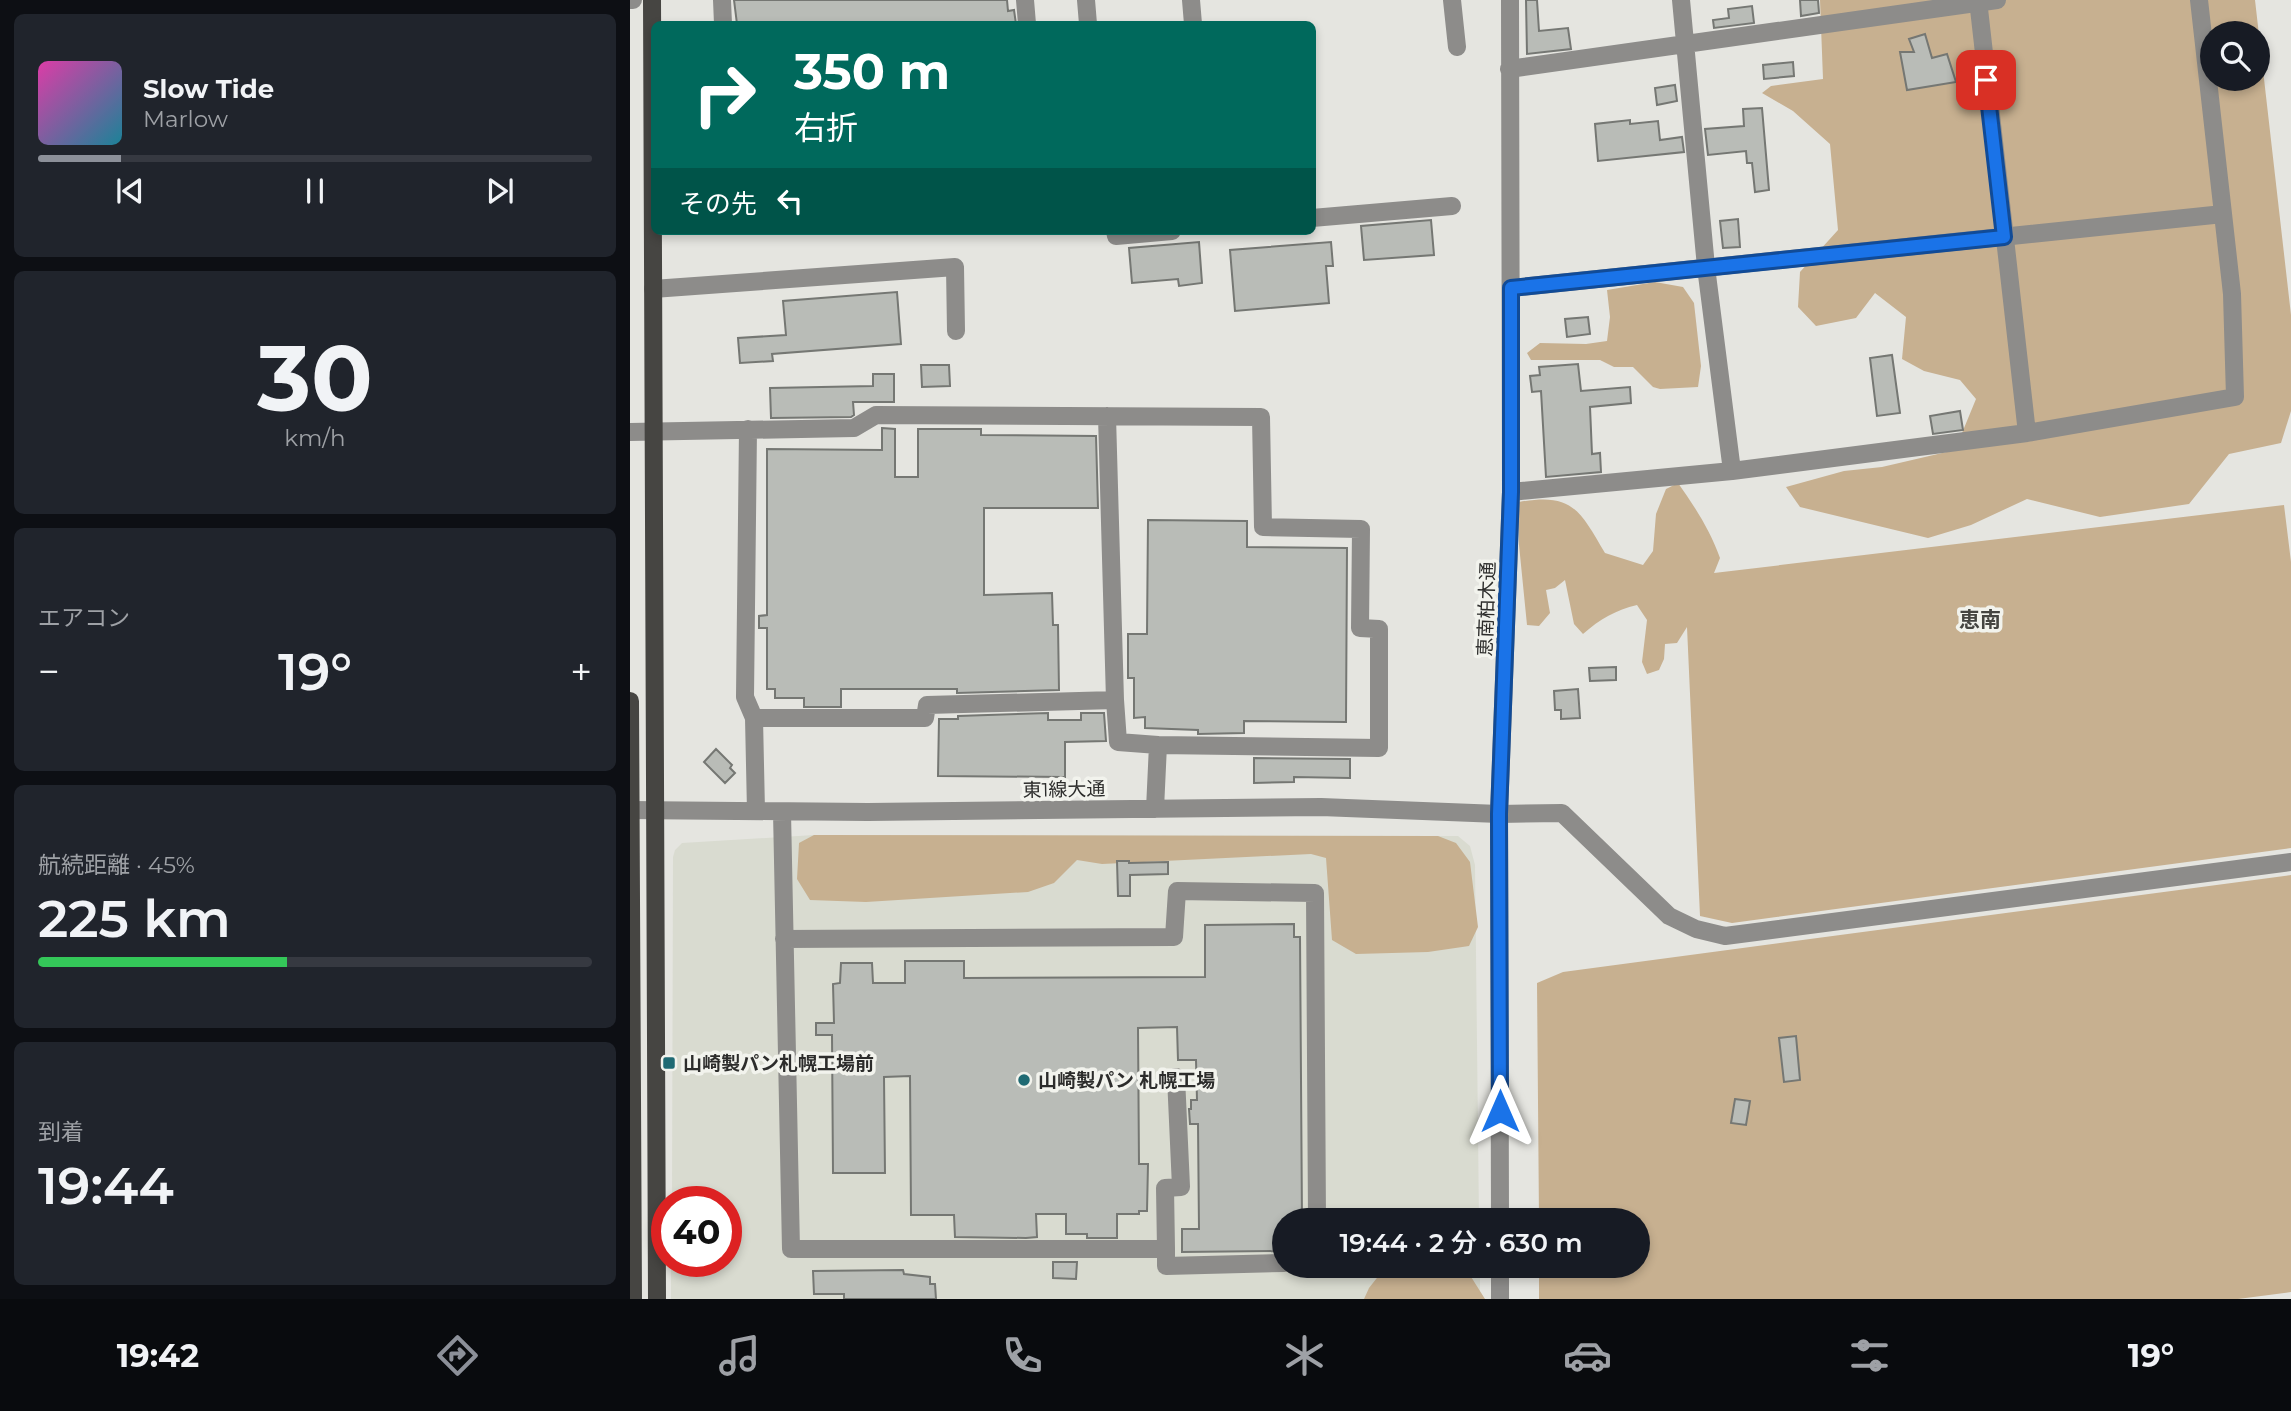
<!DOCTYPE html>
<html lang="ja">
<meta charset="utf-8">
<style>
:root{--surface:#171b24;--page:#20242c;--text:#f1f3f6;--muted:#9ea1a6;--line:#363941;--accent:#8c9099}
body{margin:0;font-family:Montserrat,"Noto Sans JP",sans-serif;background:var(--page);color:var(--text);height:100vh;display:flex;flex-direction:column;font-size:26px;white-space:nowrap}
*{box-sizing:border-box;margin:0}
p{font-size:23px;color:var(--muted)}
.icon{flex:none;width:38px;height:38px;fill:none;stroke:currentColor;stroke-width:2;stroke-linecap:round;stroke-linejoin:round}
.map{position:relative;flex:1;overflow:hidden}
.drawer{display:flex;flex-direction:column;gap:14px;padding:14px;background:#0d0f14;width:630px}
.drawer>*{flex:none}
.guide{position:absolute;left:21px;top:21px;width:665px;height:214px;border-radius:10px;box-shadow:0 4px 10px #0003;background:#00695c;color:#fff;overflow:hidden}
.buttons{position:absolute;left:1570px;top:21px;display:grid;gap:14px}
.buttons a{display:grid;place-items:center;width:70px;height:70px;border-radius:50%;background:var(--surface);box-shadow:0 4px 10px #0003;font-size:35px}
.speed{position:absolute;left:21px;top:1186px;display:flex;gap:14px;font-size:35px;font-weight:700;text-align:center}
.speed>*{display:grid;place-content:center;width:91px;height:91px;border-radius:50%;background:var(--surface);box-shadow:0 4px 10px #0003;line-height:1}
.speed .limit{border:10px solid #d22;background:#fff;color:#111}
.pin{position:absolute;display:grid;place-items:center;width:60px;height:60px;color:#fff;margin:-30px;border-radius:14px;box-shadow:0 4px 10px #0006}
.me{position:absolute;width:77px;margin:-38px;rotate:0deg;stroke-linejoin:round;filter:drop-shadow(0 0 5px #0008)}
.turn{display:flex;align-items:center;gap:24px;height:147px;padding:0 28px;font-size:32px}
.turn .icon{width:91px;height:91px;stroke-width:2.5}
.turn b{display:block;font-size:49px;line-height:60px}
.then{display:flex;align-items:center;height:66px;padding:0 28px;background:#0003;gap:14px;font-size:26px}
.big{font-size:52px;font-weight:600;line-height:1.1}
.drawer .widget{flex:1;display:flex;flex-direction:column;justify-content:center;gap:10px;min-width:0;padding:0 24px;border-radius:10px;background:var(--page)}
.drawer .dial{align-items:center;gap:0}
.dial b{font-size:91px;line-height:1}
.song{display:flex;align-items:center;gap:21px}
.cover{width:84px;height:84px;border-radius:10px;background:linear-gradient(135deg,hsl(320 70% 55%),hsl(190 70% 35%))}
.played{height:7px;border-radius:4px;background:linear-gradient(90deg,var(--accent) 15%,var(--line) 15%)}
.keys{display:flex;justify-content:space-around;direction:ltr}
.heat{display:flex;justify-content:space-between;align-items:center;font-size:38px;direction:ltr}
.charge{height:10px;border-radius:5px;background:linear-gradient(90deg,#34c759 45%,var(--line) 0)}
.trip{position:absolute;left:642px;top:1208px;width:378px;height:70px;border-radius:35px;background:var(--surface);box-shadow:0 4px 10px #0003;font-weight:600;line-height:70px;text-align:center}
.tab-bar{display:flex;height:112px;justify-content:space-around;align-items:center;background:#090b0e;color:var(--muted)}
.tab-bar .icon{width:49px;height:49px}
.tab-bar .selected{color:var(--accent)}
.tab-bar b{font-size:32px;color:var(--text)}
main{display:flex;flex:1;min-height:0}
.map>svg:first-child{display:block}
.built{fill:#d9dbd0}
.green{fill:#c7b090;fill-rule:evenodd}
.building{fill:#b9bcb7;stroke:#757773;stroke-width:2}
.lines{fill:none;stroke-linecap:round;stroke-linejoin:round}
.minor{stroke:#8d8c8a;stroke-width:18}
.major{stroke:#464542;stroke-width:18}
.route-casing{stroke:#114b97;stroke-width:18}
.route{stroke:#1a73e8;stroke-width:12}
.poi-dot{fill:#1f6a73;stroke:#f2f3ed;stroke-width:2.5}
.labels{text-anchor:middle;stroke-width:7;stroke-linejoin:round;paint-order:stroke}
.street-label{font-size:19px;fill:#2c2c2b;stroke:#f2f3ed}
.poi-label{font-size:19px;font-weight:bold;fill:#2c2c2b;stroke:#f2f3ed;text-anchor:start}
.neighbourhood-label{font-size:21px;font-weight:bold;fill:#454541;stroke:#f2f3ed}
</style>
<main>
<section class="drawer">
<div class="widget">
<div class="song"><i class="cover"></i><div><b>Slow Tide</b><p>Marlow</p></div></div>
<div class="played"></div>
<div class="keys"><svg class="icon" aria-label="previous" viewBox="0 0 24 24"><path d="M18 5L8 12l10 7zM5 5v14"/></svg><svg class="icon" aria-label="pause" viewBox="0 0 24 24"><path d="M8 5v14M16 5v14"/></svg><svg class="icon" aria-label="next" viewBox="0 0 24 24"><path d="M6 5l10 7-10 7zM19 5v14"/></svg></div>
</div>
<div class="widget dial"><b>30</b><p>km/h</p></div>
<div class="widget"><p>エアコン</p>
<div class="heat"><a>−</a><b class="big">19°</b><a>+</a></div>
</div>
<div class="widget"><p>航続距離 · 45%</p><b class="big">225 km</b><div class="charge"></div></div>
<div class="widget"><p>到着</p><b class="big">19:44</b></div>
</section>
<div class="map">
<svg width="1661" height="1299" viewBox="0 0 1661 1299">
<rect width="100%" height="100%" fill="#e5e5e0"/>
<path class="built" d="M184,835L828,836L840,846L845,865L849,1220H654V1265H850V1299H41V1262H96V1202H42L43,857L45,850L52,843Z"/>
<path class="green" d="M1190,0H1625L1661,315V411L1651,443L1599,454L1559,504L1470,517L1397,499L1341,525L1298,538L1170,507L1156,487L1214,471L1252,467L1325,450L1346,399L1330,380L1294,371L1272,359L1276,317L1245,293L1226,318L1186,326L1168,307L1170,272L1208,230L1200,144L1163,111L1132,93L1141,86L1193,79ZM1582,33H1628V79H1582Z
M1025,282L1053,287L1064,303L1071,366L1068,387L1030,389L1023,387L1003,367H984L970,360H901L897,353L910,343L956,344L977,341L980,317L977,290Z
M1048,483C1065,507 1080,530 1090,558L1084,573L1654,505L1661,562V848L1102,923L1070,916L1057,627L1047,643L1035,644L1034,659L1029,670L1017,674L1012,662L1017,620L1007,605C986,610 970,619 953,634L944,624L935,580L925,588L916,590L920,613L909,626L897,625L889,545V502C943,492 950,511 975,553L1013,565L1023,551L1026,514L1036,489Z
M184,835L808,836L826,843L840,862L848,927L839,946L798,952L726,954L702,940L696,858L681,854L472,864L447,860L424,883L398,892L236,902L180,900L167,879L169,843Z
M1661,875V1292L1608,1299H909V1265H1008V1220H909L907,983L933,972Z
M754,1269L838,1272L855,1299H734L739,1288Z"/>
<path class="building" d="M104,0H377L378,11L384,10L386,24H107Z
M896,0H907L909,31L938,28L941,49L897,54Z
M1170,0H1188L1189,13L1171,16Z
M1122,6L1124,23L1084,28L1083,20L1099,18L1098,9Z
M1295,34L1302,58L1317,54L1326,82L1277,90L1270,52H1284L1279,39Z
M1163,62L1164,76L1134,79L1133,65Z
M1045,85L1047,101L1027,105L1025,88Z
M1132,108L1139,190L1125,192L1122,163H1117L1116,151L1078,155L1075,129L1114,126L1113,109Z
M1000,120V124L1028,121L1030,140L1052,137L1054,152L968,161L965,124Z
M1108,219L1110,247L1093,248L1090,221Z
M801,220L804,255L734,260L731,226Z
M569,242L572,283L549,286L548,279L502,283L499,248Z
M701,242L703,266H696L699,303L605,311L600,250Z
M267,292L271,344L142,354L143,361L110,363L108,338L156,335L153,301Z
M958,317L960,334L937,337L935,319Z
M1262,355L1270,413L1247,416L1240,358Z
M948,364L951,391L1000,387L1001,403L960,407L962,454L970,453L971,472L916,477L911,391L902,392L900,376L910,375L909,367Z
M291,365H319L320,386L292,387Z
M243,374H264V402H223L224,415L221,417L141,418L140,388L243,386Z
M1330,411L1333,430L1303,434L1300,416Z
M252,428L265,429V477H288V429H351V435L466,436L468,508H354V595L422,593L423,625H428L429,690L327,693V689H211V707H174V698H145V689H137V628H129V616L137,615V449L252,450Z
M518,520L617,521V547L717,548L716,722L614,721V733L568,734V730L515,728V717L504,718V678H498V634H517Z
M986,667V680L960,681L959,668Z
M948,689L950,718L931,719V710H925L924,691Z
M418,713V720H451V713H474L476,741L435,742V777L308,776L309,719H328V716Z
M86,749L102,765L100,768L105,773L95,783L74,762Z
M624,758L720,759V778L664,777V782L624,783Z
M487,861H499V863L538,862V874L500,875V896H488Z
M664,924V937H670L672,1220H654V1251L552,1252V1229H569L568,1124H560L559,1109H561V1100H567L566,1060H548L547,1027L508,1028L509,1164H518L517,1211H509V1214H487V1238H457V1234H436V1214H406L407,1237L396,1238L325,1237L324,1215H281L280,1076L254,1077L255,1173H203L202,1035H186V1023H204L203,984L210,983L211,963H242L243,983H275V961H334V978L575,977V925Z
M1166,1036L1170,1080L1154,1082L1149,1038Z
M1105,1099L1120,1101L1116,1125L1101,1123Z
M423,1262H447L446,1279L423,1278Z
M273,1270L274,1274L300,1277V1284H305L306,1299H214V1294H184L183,1271Z"/>
<g class="lines">
<path class="minor" d="M0,0H3
M92,0L93,24
M395,0L397,24
M456,0L458,24
M561,0L563,24
M822,0L827,47
M1051,0L1076,267L1102,471
M1348,0L1397,433
M879,69L1367,0
M682,218L822,206
M485,231L486,236L542,231
M881,288L1593,214
M23,289L325,267L326,331
M118,429L115,697L124,718L126,811
M0,432L224,428L246,415L631,417L633,527L731,529L730,628L749,629V748L528,745
M881,492L1102,471L1397,433L1605,397L1602,294L1569,0
M485,700L488,742L528,745L525,809
M124,718H295L297,705L485,700L477,416
M0,810L238,812L691,807L869,814L932,813L1039,916L1066,929L1095,936L1661,862
M152,812L161,1249H536V1266L654,1263
M154,939L544,937L547,891L685,893L687,1220
M870,1220L869,814L881,492L880,0
M536,1249L535,1188L551,1187L546,1077
M870,1265V1299"/>
<path class="major" d="M22,0L27,1299
M0,701L3,1299"/>
</g>
<g class="lines">
<g class="route-casing">
<path id="route" d="M870,1111L869,814L881,492V288L1374,237L1356,80"/>
</g>
<use href="#route" class="route"/>
</g>
<g class="poi-dot">
<rect x="32" y="1056" width="14" height="14" rx="3.5"/>
<circle cx="394" cy="1080" r="7"/>
</g>
<g class="labels">
<g class="street-label">
<text transform="translate(856 609) rotate(-88)" y="7">恵南柏木通</text>
<text transform="translate(434 789) rotate(-1)" y="7">東1線大通</text>
</g>
<g class="poi-label">
<text x="53" y="1070">山崎製パン札幌工場前</text>
<text x="408" y="1087">山崎製パン 札幌工場</text>
</g>
<g class="neighbourhood-label">
<text x="1350" y="627">恵南</text>
</g>
</g>
</svg>
<div class="buttons">
<a><svg class="icon" aria-label="search" viewBox="0 0 24 24"><circle cx="10" cy="10" r="6"/><path d="M15 15l6 6"/></svg></a>
</div>
<div class="speed"><div class="limit">40</div></div>
<div class="pin" style="left:1356px;top:80px;background:#d93025"><svg class="icon" aria-label="arrive" viewBox="0 0 24 24"><path d="M6 21V4h12l-3 4 3 4H6"/></svg></div>
<svg class="me" style="left:870px;top:1111px" viewBox="-20 -20 40 40"><path d="M0-17L14 15 0 8-14 15z" fill="#1a73e8" stroke="#fff" stroke-width="4"/></svg>
<div class="trip">19:44 · 2 分 · 630 m</div>
<div class="guide">
<div class="turn"><svg class="icon" aria-label="right" viewBox="0 0 24 24"><path d="M7 20v-9h11M14 6l5 5-5 5"/></svg><div><b>350 m</b>右折</div></div>
<div class="then">その先<svg class="icon" aria-label="left" viewBox="0 0 24 24"><path d="M17 20v-9H6M10 6l-5 5 5 5"/></svg></div>
</div>
</div>
</main>
<nav class="tab-bar">
<b>19:42</b>
<svg class="icon selected" aria-label="directions" viewBox="0 0 24 24"><path d="M12 3l9 9-9 9-9-9zM9 14v-3h6M13 9l2 2-2 2"/></svg>
<svg class="icon" aria-label="music" viewBox="0 0 24 24"><path d="M9 18V5l10-2v13"/><circle cx="6" cy="18" r="3"/><circle cx="16" cy="16" r="3"/></svg>
<svg class="icon" aria-label="phone" viewBox="0 0 24 24"><path d="M5 4h4l2 5-3 2q2 4 5 5l2-3 5 2v4C11 20 4 13 5 4z"/></svg>
<svg class="icon" aria-label="climate" viewBox="0 0 24 24"><path d="M12 3v18M4 7l16 10M4 17L20 7"/></svg>
<svg class="icon" aria-label="car" viewBox="0 0 24 24"><path d="M5 17H2v-5l4-1 3-4h7l3 4 3 1v5h-3M9 17h6M6 11h13"/><circle cx="7" cy="17" r="2"/><circle cx="17" cy="17" r="2"/></svg>
<svg class="icon" aria-label="filters" viewBox="0 0 24 24"><path d="M4 7h16M4 17h16"/><circle cx="9" cy="7" r="2"/><circle cx="15" cy="17" r="2"/></svg>
<b>19°</b>
</nav>
